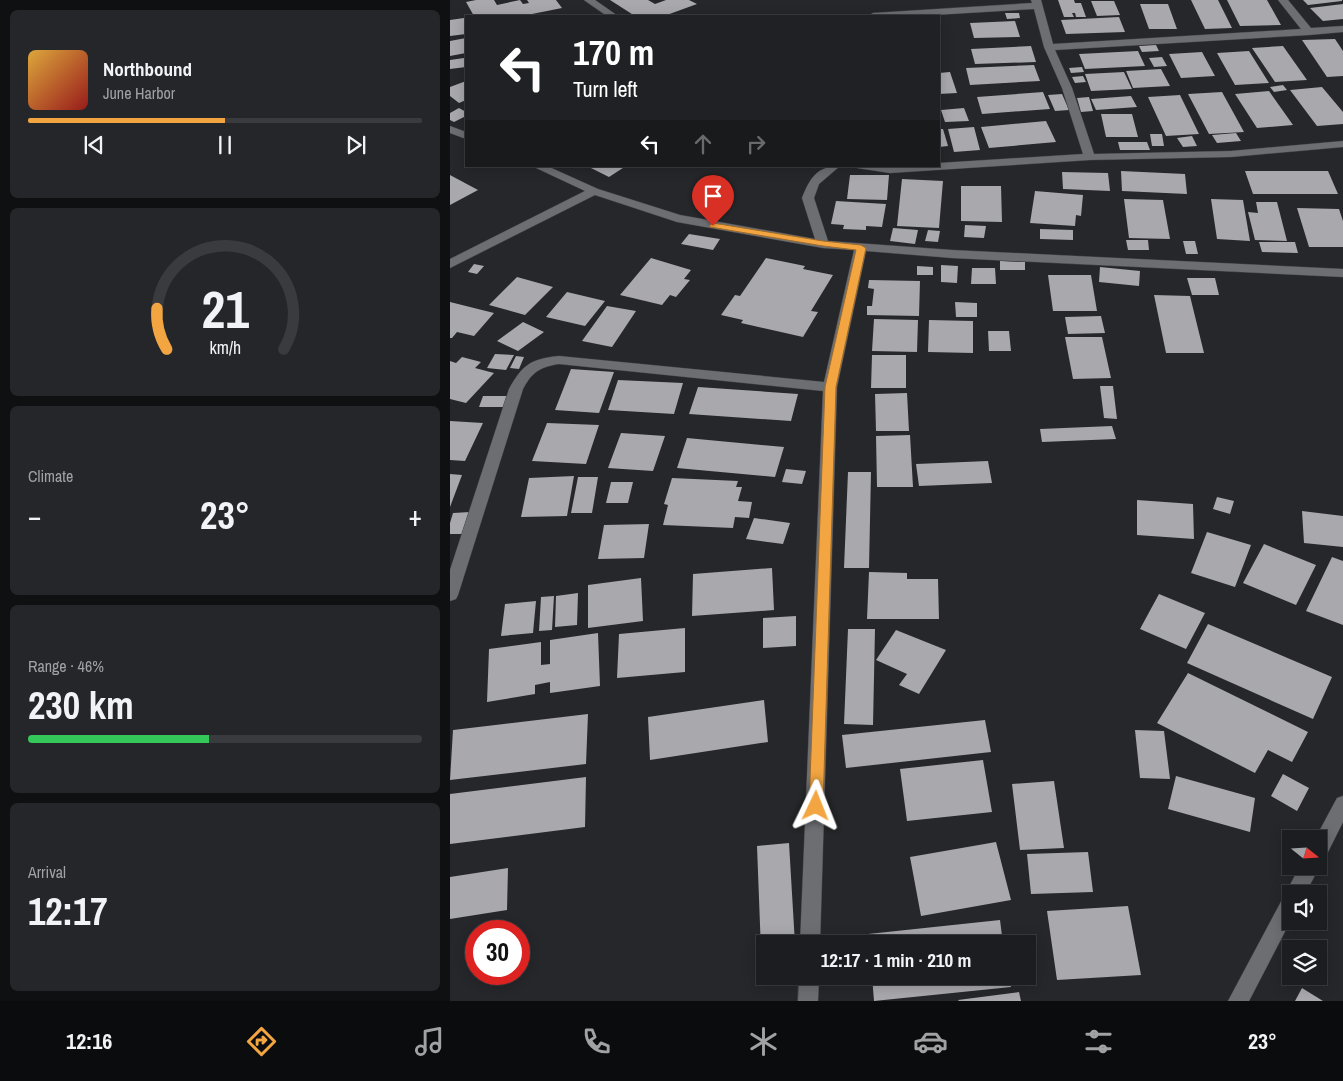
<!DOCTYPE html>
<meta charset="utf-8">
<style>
:root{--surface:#1c1d20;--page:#252629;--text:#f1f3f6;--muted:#a0a2a5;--line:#3a3b3e;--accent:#f2a541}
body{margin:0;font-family:"Archivo Narrow",sans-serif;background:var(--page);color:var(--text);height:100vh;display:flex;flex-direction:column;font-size:19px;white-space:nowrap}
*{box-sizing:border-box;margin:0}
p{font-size:16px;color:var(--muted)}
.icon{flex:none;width:28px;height:28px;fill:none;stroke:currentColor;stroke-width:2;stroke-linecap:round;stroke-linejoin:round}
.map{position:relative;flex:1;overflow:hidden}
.details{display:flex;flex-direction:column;gap:10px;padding:10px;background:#0f1012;width:450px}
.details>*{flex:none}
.banner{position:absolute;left:15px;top:15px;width:475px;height:152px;border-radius:0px;box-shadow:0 2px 12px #0003,0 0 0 1px var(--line);background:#202124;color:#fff;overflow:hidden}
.needle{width:32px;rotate:108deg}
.controls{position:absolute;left:832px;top:830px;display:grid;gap:10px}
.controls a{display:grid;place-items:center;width:45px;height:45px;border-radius:0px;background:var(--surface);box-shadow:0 2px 12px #0003,0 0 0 1px var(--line);font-size:25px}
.speed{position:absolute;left:15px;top:920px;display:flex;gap:10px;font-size:25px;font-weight:700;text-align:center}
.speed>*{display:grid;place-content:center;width:65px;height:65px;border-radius:50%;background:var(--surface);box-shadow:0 2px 12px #0003,0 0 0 1px var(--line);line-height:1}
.speed .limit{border:8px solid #d22;background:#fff;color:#111}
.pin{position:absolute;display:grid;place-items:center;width:42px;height:42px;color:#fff;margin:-51px -21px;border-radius:50% 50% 50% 0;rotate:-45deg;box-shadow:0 0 5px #0007}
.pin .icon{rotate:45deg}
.me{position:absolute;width:55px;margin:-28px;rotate:2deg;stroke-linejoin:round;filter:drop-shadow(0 0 4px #0008)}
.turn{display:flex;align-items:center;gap:18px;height:105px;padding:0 25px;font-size:22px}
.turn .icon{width:65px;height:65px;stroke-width:2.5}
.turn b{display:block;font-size:35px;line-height:42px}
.lanes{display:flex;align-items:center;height:48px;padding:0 25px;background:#0003;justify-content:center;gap:25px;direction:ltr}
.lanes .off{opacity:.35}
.big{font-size:38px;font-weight:700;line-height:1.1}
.details .card{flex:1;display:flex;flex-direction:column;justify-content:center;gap:8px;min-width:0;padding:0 18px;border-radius:8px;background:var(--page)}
.details .dial{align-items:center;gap:0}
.dial svg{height:130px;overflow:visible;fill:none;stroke:var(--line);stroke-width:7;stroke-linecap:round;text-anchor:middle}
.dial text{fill:var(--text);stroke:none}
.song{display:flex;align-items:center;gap:15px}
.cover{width:60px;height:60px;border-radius:8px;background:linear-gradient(135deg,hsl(40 70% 55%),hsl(0 70% 35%))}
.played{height:5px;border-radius:2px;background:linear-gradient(90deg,var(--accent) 50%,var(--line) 50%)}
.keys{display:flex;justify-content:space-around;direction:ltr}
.heat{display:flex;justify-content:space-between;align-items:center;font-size:28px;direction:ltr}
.charge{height:8px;border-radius:4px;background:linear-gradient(90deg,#34c759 46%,var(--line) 0)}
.trip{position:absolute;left:306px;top:935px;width:280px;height:50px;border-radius:0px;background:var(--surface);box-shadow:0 2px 12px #0003,0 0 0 1px var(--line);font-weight:700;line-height:50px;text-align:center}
.menu{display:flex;height:80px;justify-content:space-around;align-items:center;background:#0b0c0d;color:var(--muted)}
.menu .icon{width:35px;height:35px}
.menu .active{color:var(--accent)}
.menu b{font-size:22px;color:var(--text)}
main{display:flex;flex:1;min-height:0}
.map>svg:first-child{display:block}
.building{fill:#a8a8ad}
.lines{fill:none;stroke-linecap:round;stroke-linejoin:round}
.street-casing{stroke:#424245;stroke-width:1}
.street{fill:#6d6e72;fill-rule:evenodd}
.route{fill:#f2a541;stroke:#9d6b2a}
</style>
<main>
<section class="details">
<div class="card">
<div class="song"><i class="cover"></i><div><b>Northbound</b><p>June Harbor</p></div></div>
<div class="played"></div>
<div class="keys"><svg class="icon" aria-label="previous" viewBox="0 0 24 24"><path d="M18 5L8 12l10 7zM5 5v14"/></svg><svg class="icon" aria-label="pause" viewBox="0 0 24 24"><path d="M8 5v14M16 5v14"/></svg><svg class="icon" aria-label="next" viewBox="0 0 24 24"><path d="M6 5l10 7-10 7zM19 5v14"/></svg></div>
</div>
<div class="card dial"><svg viewBox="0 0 100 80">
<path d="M14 69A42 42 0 1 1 86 69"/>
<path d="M14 69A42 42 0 0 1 8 44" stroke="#f2a541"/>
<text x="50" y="56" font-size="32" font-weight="700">21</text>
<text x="50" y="72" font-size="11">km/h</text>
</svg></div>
<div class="card"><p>Climate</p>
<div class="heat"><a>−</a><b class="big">23°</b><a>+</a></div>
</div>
<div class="card"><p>Range · 46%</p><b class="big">230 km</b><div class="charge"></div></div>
<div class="card"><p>Arrival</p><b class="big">12:17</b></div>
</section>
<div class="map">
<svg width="893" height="1001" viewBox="0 0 893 1001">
<rect width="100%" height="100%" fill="#26272a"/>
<path class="building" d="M26,0H44L47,5L70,0L73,4L79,3L77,0H106L112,8L72,16H24L16,2Z
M160,0H198L205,4L216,0H239L247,4L214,16H185Z
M608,0H624L625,3H631L636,17H626L625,13H622L624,17H614Z
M741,0H768L782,28L755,29Z
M777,0H817L831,25L790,26Z
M853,0H892V1L858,5Z
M641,1H664L670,15L647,16Z
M690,4H718L727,29H699Z
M893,4V19L873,21L860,8Z
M555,13H569L570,18L557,19Z
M669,17L675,32L616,34L611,20Z
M14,18L16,34L0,36V20Z
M565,21L570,37L524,38L520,23Z
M16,38V53L0,56V41Z
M885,39L893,51V76L877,77L852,40Z
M706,45L709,51L692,52L689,46Z
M581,46L586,62L525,64L521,49Z
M833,46L857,80L825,82L802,48Z
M688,51L695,66L635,69L629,54Z
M799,51L819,83L785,85L767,53Z
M752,52L765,76L731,78L719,54Z
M712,57L717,66L704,67L699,58Z
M14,58L16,67L0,69V60Z
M584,65L590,81L520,85L516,68Z
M632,67L634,72L621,73L619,68Z
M711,69L720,86L683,88L676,71Z
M500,72L507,93L489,94V73Z
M674,72L682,89L641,91L635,74Z
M633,76L636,82L625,83L622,77Z
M16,81V100L9,103L0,96V87Z
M833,85L837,90L824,92L820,87Z
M872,87L893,112V124L867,126L840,90Z
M819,91L843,125L807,128L785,94Z
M593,92L600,109L532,114L527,97Z
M772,92L794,132L759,134L738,94Z
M612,94L619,110L605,111L598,95Z
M730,95L749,134L716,136L698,97Z
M681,96L687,107L646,110L641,99Z
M639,97L643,111L631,112L627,98Z
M9,108L16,112V116L4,122L0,120V113Z
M514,108L519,121L495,122L491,110Z
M651,114H682L688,137H656Z
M596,121L606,142L539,148L531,127Z
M524,127L530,150L504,152L498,129Z
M489,129H493L498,146L489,147Z
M786,133L791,141L767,143L762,135Z
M700,134H712L714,146H702Z
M742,136L747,146L733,147L727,138Z
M668,142H697L700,150H670Z
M137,166H176L159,177Z
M671,171L735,174L737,194L672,191Z
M795,171H878L888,194H803Z
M612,172L658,173L660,191L613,189Z
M0,175L28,190L0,205Z
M400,175H439L437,200L397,199Z
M452,179L493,181L489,228L447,226Z
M511,186H551L552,222L511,221Z
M585,191L633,195L631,216L626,215L625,226L580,223Z
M674,199L713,200L720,239L679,238Z
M761,199L793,200L800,241L767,239Z
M386,201L436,204L432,227L416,226V230L393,229L394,225L381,224Z
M806,202H827L837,241L805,240L798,212L808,213Z
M847,208L889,209L893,221V247H859Z
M515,225L536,226L534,238L514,237Z
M443,228L468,230L465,244L440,241Z
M590,229L623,230V240L590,239Z
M478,230L490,231L488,242L475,241Z
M239,234L270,239L263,250L231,244Z
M676,240H698L699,250H678Z
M733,241H745L748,254H736Z
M809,242H845L848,253L812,252Z
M201,258L241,270L234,279L240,280L226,297L220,295L212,305L170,295Z
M316,258L355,266L353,269L383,275L361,311L368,312L353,337L291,323L293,320L271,315L285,295L290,296Z
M550,261L575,262V270H550Z
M24,264L34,266L27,274L18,272Z
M491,265L508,266L507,283L491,282Z
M467,266L483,267V275H467Z
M650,267L690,271L689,286L649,282Z
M522,268H545L546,284H521Z
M598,275H641L647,311H603Z
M67,277L103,287L75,315L39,305Z
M737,278H765L769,295H742Z
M419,280L470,281L469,316L417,315V306H422L424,289L418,288Z
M117,292L155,301L135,326L96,317Z
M704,295L740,296L754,353H716Z
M0,302L44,313L24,336L7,332L2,338H0Z
M505,302L527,303V317H506Z
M157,306L186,311L162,347L132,341Z
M651,316L655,333L618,334L615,317Z
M424,319L468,320L467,352L422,351Z
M479,320L523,321V353L478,352Z
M73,322L94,332L68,351L47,341Z
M538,331H559L561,351H539Z
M615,337H652L661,378L623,379Z
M45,354L64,355L56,370L37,368Z
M422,355H456V388H421Z
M66,356L74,357L69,369L60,368Z
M12,357L31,362L25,368L44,373L16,403L0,399V361L6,363Z
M121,369L164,372L149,413L105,410Z
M168,380L233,383L224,414L158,410Z
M650,386H663L667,419L654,418Z
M248,387L348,394L341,421L239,414Z
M457,393L459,431H426L425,394Z
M33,396H58L55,407H29Z
M0,421L33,423L15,461L0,460Z
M97,423L149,425L136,464L82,461Z
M662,426L666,439L592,442L590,429Z
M171,433L215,436L203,471L158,468Z
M460,435L463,487H427L426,436Z
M237,438L334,447L325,477L227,468Z
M538,461L542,483L469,486L466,464Z
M336,469L356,471L352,484L332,482Z
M398,472H421L419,568H394Z
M0,474L12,475L0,507Z
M124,476L117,516L71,517L79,478Z
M128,477H148L142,513H121Z
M222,478L288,481L286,487H292L288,501L302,502L299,518L285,517L283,528L213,525L218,505L214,504Z
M161,482H183L178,503H156Z
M767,497L784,501L780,514L763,509Z
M687,500L743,504L744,539L687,535Z
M852,511L893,516V547L854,543Z
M20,512L13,534H0V523L3,513Z
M304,518L340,523L333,544L296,539Z
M199,524L194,558L148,559L154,525Z
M757,532L801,545L785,587L741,573Z
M814,544L866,565L846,605L793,583Z
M882,557L893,561V625L856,611Z
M322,568L324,610L242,616L243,574Z
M419,572L457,573V579H488L489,619H417Z
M191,578L193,621L138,628V585Z
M128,593L127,625L105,627L106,596Z
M709,594L755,613L736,649L690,629Z
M104,596L102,630L89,631L91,597Z
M86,601L83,633L51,636L55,604Z
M346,616V646L313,648V618Z
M758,624L882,677L863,719L737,663Z
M235,628V672L167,678L169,634Z
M398,629H425L423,725L394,724Z
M446,630L496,650L469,694L449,685L457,674L426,660Z
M148,633L150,686L100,693V682L85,685V694L37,702L39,649L91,642V665L100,664V640Z
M738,673L858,732L842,762L818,750L805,773L707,723Z
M314,700L318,742L200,760L198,717Z
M138,714L136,764L0,780L3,730Z
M535,720L541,752L396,768L392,735Z
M685,730L714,731L720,779L690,778Z
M533,760L542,812L457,821L450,769Z
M833,774L859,788L847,811L821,796Z
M726,776L805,798L800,832L718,809Z
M136,777L135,827L0,844V794Z
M604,781L614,848L570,850L562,784Z
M546,842L561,900L471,916L460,857Z
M339,843L345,944H315V950L311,951L307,846Z
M638,852L643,892L581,894L577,854Z
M58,868L57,910L0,919V877Z
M678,906L691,975L607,980L597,911Z
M550,920L553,944H419L418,934Z
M422,976H559L561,987L424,1001Z
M852,988L873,1001H845Z
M569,992L571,1001H509L508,1000Z"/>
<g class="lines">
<g class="street-casing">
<path id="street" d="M134,0H145L168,16H157Z
M581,0H591L603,44L851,29L828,0H838L861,28L893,26V32L859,35L605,50L622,88L644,154L781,151L893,141V147L781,157L640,160L440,173L407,168L406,166H489V163L633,154L612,88L594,47L584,9L467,16H418L423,13L582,3Z
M0,126L16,132V139L0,133Z
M82,166H97L148,189L230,215L365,239L352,198C360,178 367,166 390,166L369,184L364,198L378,241L502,250L893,269V277L502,258L416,251L387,387L370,944H350L373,391L109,364C90,367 82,372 73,389L8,595L6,599L0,601V570L59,389C73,364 81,359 109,356L374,382L404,250L373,248L227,222L145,195L0,268V259L135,191Z
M893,796V822L876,856L869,858V839H865L887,798Z
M869,864L870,866L855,894H841V920L799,1001H778L850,866H869Z
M349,976H369L368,1001H348Z"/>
</g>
<use href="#street" class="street"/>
</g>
<path class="route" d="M263,223L373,241L411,245L416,248L386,387L373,806L371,810L366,812L361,810L359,806L375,387L406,250L373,246L260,227L259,226Z"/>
</svg>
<div class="controls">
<a><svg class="needle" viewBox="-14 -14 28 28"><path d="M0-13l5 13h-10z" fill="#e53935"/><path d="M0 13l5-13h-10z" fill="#a0a2a5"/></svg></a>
<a><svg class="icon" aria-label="sound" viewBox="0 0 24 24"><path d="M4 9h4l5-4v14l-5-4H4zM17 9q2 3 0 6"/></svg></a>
<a><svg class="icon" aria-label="layers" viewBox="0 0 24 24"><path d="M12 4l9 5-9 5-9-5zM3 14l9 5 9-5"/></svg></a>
</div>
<div class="speed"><div class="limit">30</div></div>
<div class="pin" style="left:263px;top:226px;background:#d93025"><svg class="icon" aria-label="arrive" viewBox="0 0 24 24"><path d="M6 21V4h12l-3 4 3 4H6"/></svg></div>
<svg class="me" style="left:366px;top:806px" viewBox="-20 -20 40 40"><path d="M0-17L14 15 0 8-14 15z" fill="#f2a541" stroke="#fff" stroke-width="4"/></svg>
<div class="trip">12:17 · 1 min · 210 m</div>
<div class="banner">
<div class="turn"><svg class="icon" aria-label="left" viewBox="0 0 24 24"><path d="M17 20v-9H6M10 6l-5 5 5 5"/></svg><div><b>170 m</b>Turn left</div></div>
<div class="lanes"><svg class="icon" aria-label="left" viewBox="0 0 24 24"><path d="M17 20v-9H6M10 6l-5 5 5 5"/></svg><svg class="icon off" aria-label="ahead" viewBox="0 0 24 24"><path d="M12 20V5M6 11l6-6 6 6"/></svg><svg class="icon off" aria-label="right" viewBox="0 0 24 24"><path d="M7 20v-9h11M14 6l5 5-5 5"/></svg></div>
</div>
</div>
</main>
<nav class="menu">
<b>12:16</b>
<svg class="icon active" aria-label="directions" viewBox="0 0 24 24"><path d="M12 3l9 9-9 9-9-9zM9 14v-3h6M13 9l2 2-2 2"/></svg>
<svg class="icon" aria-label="music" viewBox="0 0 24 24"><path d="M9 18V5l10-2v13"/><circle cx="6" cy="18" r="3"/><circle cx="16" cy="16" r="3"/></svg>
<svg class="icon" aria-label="phone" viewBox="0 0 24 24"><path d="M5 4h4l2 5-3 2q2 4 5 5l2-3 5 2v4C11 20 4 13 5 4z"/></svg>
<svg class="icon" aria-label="climate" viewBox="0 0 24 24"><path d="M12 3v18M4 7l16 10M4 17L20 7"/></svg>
<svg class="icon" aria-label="car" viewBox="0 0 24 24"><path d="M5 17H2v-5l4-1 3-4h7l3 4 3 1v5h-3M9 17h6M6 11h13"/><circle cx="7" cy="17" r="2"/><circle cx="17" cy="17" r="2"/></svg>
<svg class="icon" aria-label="filters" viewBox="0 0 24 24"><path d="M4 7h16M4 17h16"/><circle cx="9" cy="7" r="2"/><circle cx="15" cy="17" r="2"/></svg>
<b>23°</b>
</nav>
